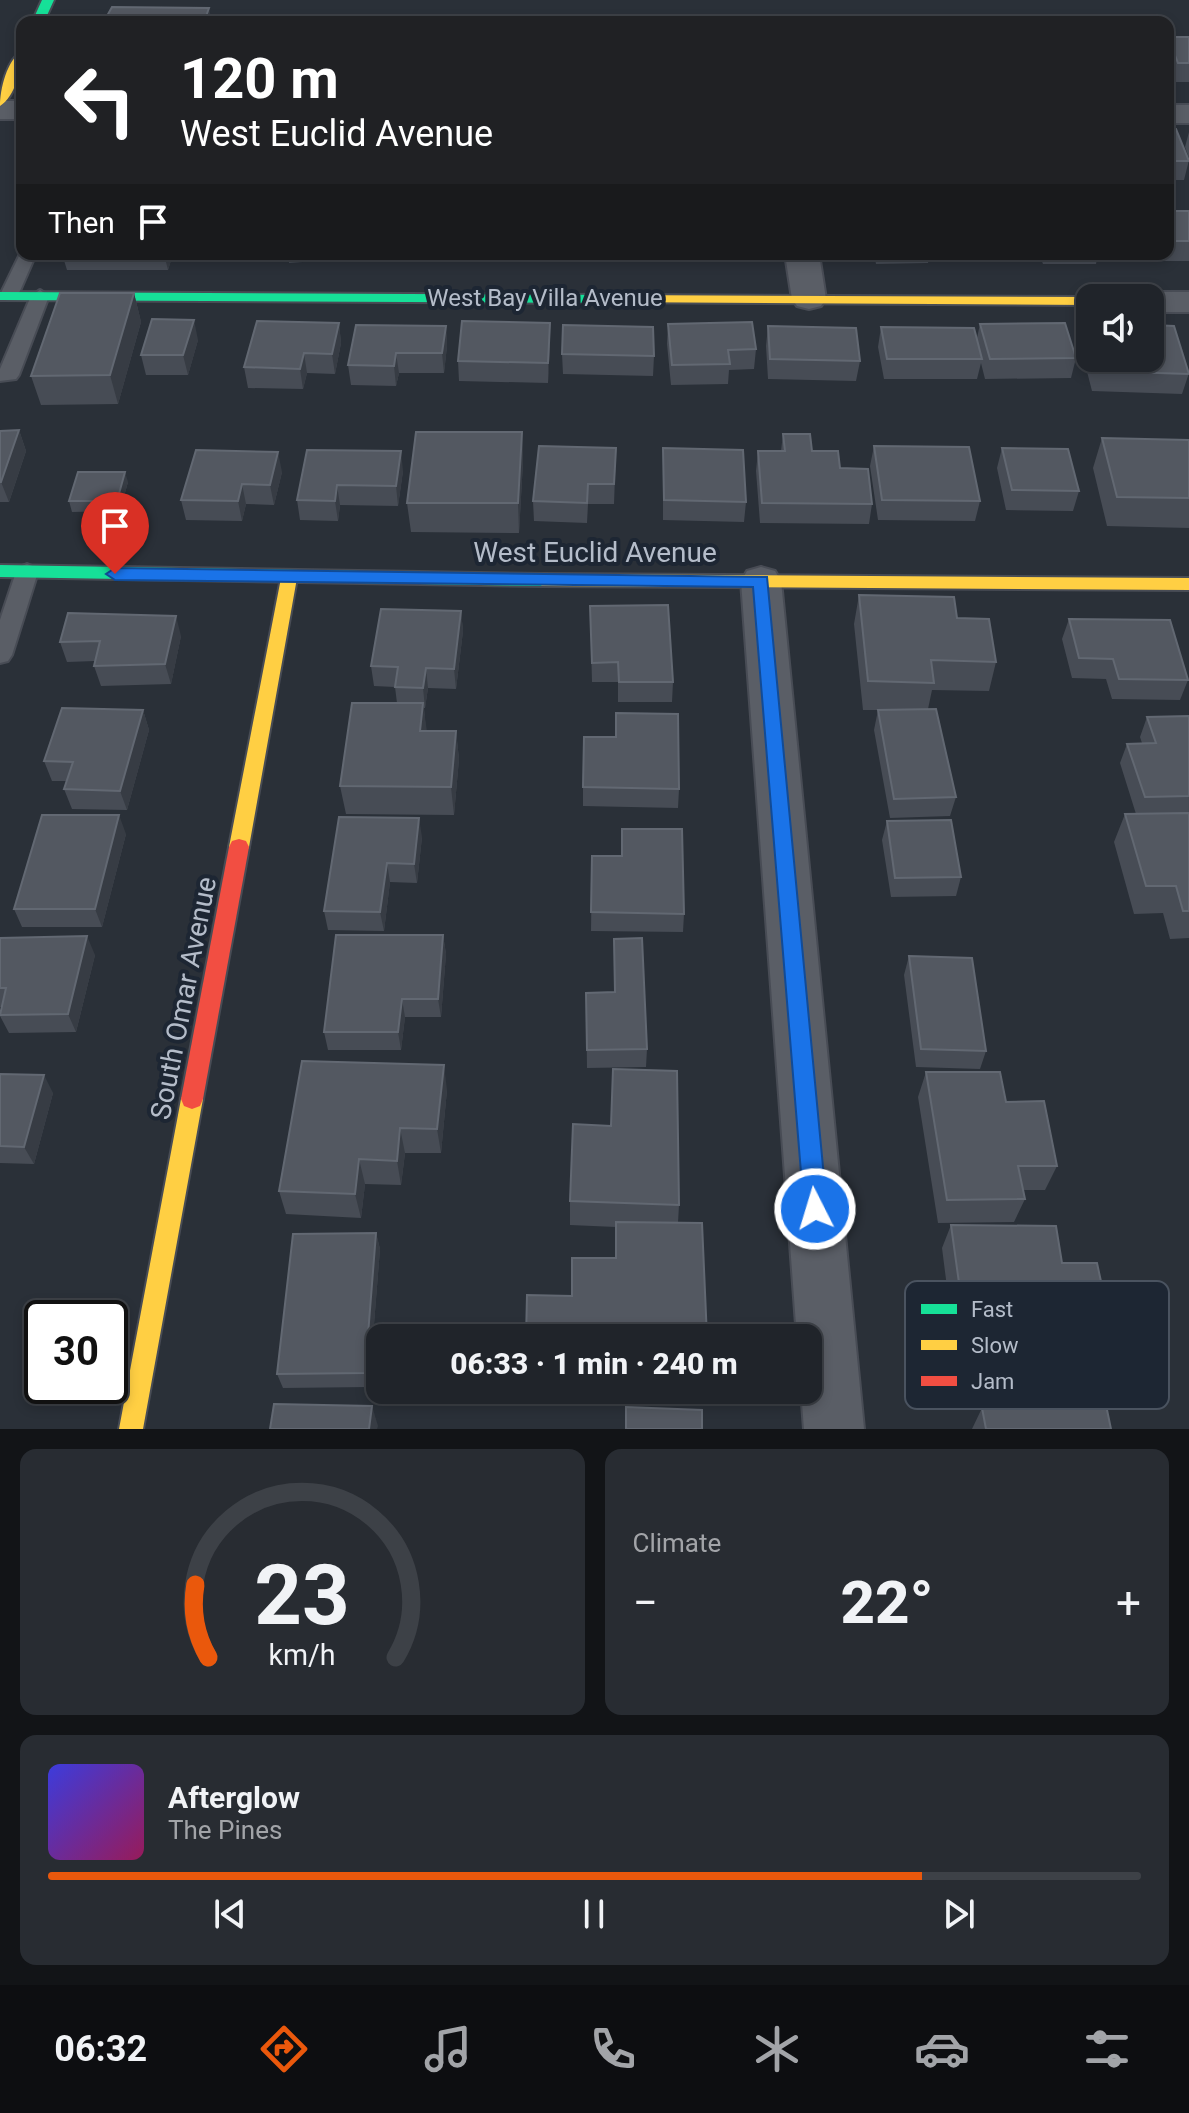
<!DOCTYPE html>
<meta charset="utf-8">
<style>
:root{--surface:#20242a;--page:#282c32;--text:#f1f3f6;--muted:#a2a4a8;--line:#3d4147;--accent:#ea580c}
body{margin:0;font-family:Roboto,sans-serif;background:var(--page);color:var(--text);height:100vh;display:flex;flex-direction:column;font-size:30px;white-space:nowrap}
*{box-sizing:border-box;margin:0}
p{font-size:26px;color:var(--muted)}
.icon{flex:none;width:44px;height:44px;fill:none;stroke:currentColor;stroke-width:2;stroke-linecap:round;stroke-linejoin:round}
.map{position:relative;height:1429px;overflow:hidden}
.drawer{display:flex;flex-direction:column;gap:20px;padding:20px;background:#121417;flex:1}
.drawer>*{flex:none}
.hud{position:absolute;left:16px;top:16px;width:1158px;height:244px;border-radius:16px;box-shadow:0 4px 12px #0003,0 0 0 2px var(--line);background:#202124;color:#fff;overflow:hidden}
.tools{position:absolute;left:1076px;top:284px;display:grid;gap:16px}
.tools a{display:grid;place-items:center;width:88px;height:88px;border-radius:16px;background:var(--surface);box-shadow:0 4px 12px #0003,0 0 0 2px var(--line);font-size:40px}
.speed{position:absolute;left:24px;top:1300px;display:flex;gap:16px;font-size:40px;font-weight:700;text-align:center}
.speed>*{display:grid;place-content:center;width:104px;height:104px;border-radius:50%;background:var(--surface);box-shadow:0 4px 12px #0003,0 0 0 2px var(--line);line-height:1}
.speed .limit{border:4px solid #111;border-radius:12px;background:#fff;color:#111}
.pin{position:absolute;display:grid;place-items:center;width:68px;height:68px;color:#fff;margin:-82px -34px;border-radius:50% 50% 50% 0;rotate:-45deg;box-shadow:0 0 8px #0007}
.pin .icon{rotate:45deg}
.me{position:absolute;width:88px;margin:-44px;rotate:355deg;stroke-linejoin:round;filter:drop-shadow(0 0 6px #0008)}
.turn{display:flex;align-items:center;gap:28px;height:168px;padding:0 32px;font-size:36px}
.turn .icon{width:104px;height:104px;stroke-width:2.5}
.turn b{display:block;font-size:56px;line-height:68px}
.then{display:flex;align-items:center;height:76px;padding:0 32px;background:#0003;gap:16px;font-size:30px}
.big{font-size:60px;font-weight:800;line-height:1.1}
.drawer .tile{flex:1;display:flex;flex-direction:column;justify-content:center;gap:12px;min-width:0;padding:0 28px;border-radius:16px;background:var(--page)}
.drawer .dial{align-items:center;gap:0}
.dial svg{height:208px;overflow:visible;fill:none;stroke:var(--line);stroke-width:7;stroke-linecap:round;text-anchor:middle}
.dial text{fill:var(--text);stroke:none}
.song{display:flex;align-items:center;gap:24px}
.cover{width:96px;height:96px;border-radius:12px;background:linear-gradient(135deg,hsl(240 70% 55%),hsl(330 70% 35%))}
.played{height:8px;border-radius:4px;background:linear-gradient(90deg,var(--accent) 80%,var(--line) 80%)}
.keys{display:flex;justify-content:space-around;direction:ltr}
.heat{display:flex;justify-content:space-between;align-items:center;font-size:44px;direction:ltr}
.drawer .tiles{flex:1;display:grid;gap:20px;grid-template-columns:1fr 1fr}
.tile:last-child{grid-column:span 2}
.trip{position:absolute;left:366px;top:1324px;width:456px;height:80px;border-radius:16px;background:var(--surface);box-shadow:0 4px 12px #0003,0 0 0 2px var(--line);font-weight:800;line-height:80px;text-align:center}
.tabs{display:flex;height:128px;justify-content:space-around;align-items:center;background:#0d0e11;color:var(--muted)}
.tabs .icon{width:56px;height:56px}
.tabs .selected{color:var(--accent)}
.tabs b{font-size:36px;color:var(--text)}
.map>svg:first-child{display:block}
.lines{fill:none;stroke-linecap:round;stroke-linejoin:round}
.lane-casing{stroke:#484c55;stroke-width:4}
.street-casing{stroke:#484c55;stroke-width:4}
.fast-casing{stroke:#484c55;stroke-width:4}
.slow-casing{stroke:#484c55;stroke-width:4}
.jam-casing{stroke:#484c55;stroke-width:4}
.lane{fill:#5a5e66;fill-rule:evenodd}
.street{fill:#5a5e66;fill-rule:evenodd}
.fast{fill:#16e098;fill-rule:evenodd}
.slow{fill:#ffcf43;fill-rule:evenodd}
.jam{fill:#f24e42;fill-rule:evenodd}
.wall{fill:#474c55}
.shaded-wall{fill:#373c44}
.building{fill:#535861;stroke:#626872;stroke-width:2}
.route{fill:#1a73e8;stroke:#114b97;stroke-width:2}
.labels{text-anchor:middle;stroke-width:8;stroke-linejoin:round;paint-order:stroke}
.far-street-label{font-size:24px;fill:#b4bcc9;stroke:#1d2633}
.street-label{font-size:28px;fill:#b4bcc9;stroke:#1d2633}
.key{fill:#1d2633;stroke:#4a5360;stroke-width:2}
.key-label{font-size:22px;fill:#b4bcc9}
</style>
<div class="map">
<svg width="1189" height="1429" viewBox="0 0 1189 1429">
<rect width="100%" height="100%" fill="#2a3038"/>
<g class="lines">
<g class="lane-casing">
<path id="lane" d="M22,250V254H36L16,300H2L0,295Z
M40,290L49,296L19,375L16,379L0,381V369L31,296Z
M27,564L35,567L38,572L12,655L8,661L0,663V620L16,572L19,567Z"/>
</g>
<g class="street-casing">
<path id="street" d="M0,101H22V119H0Z
M1168,105H1189V123H1168Z
M785,254H819L826,299L821,306L809,309L797,306L792,299Z
M1150,292H1189V312H1150V298H1136Z
M761,567L775,571L781,581L864,1429H804L801,1390H808V1338H797L741,581L747,571Z"/>
</g>
<g class="fast-casing">
<path id="fast" d="M42,0H54L44,22H32Z
M0,292L612,295L619,299L612,303L0,300Z
M0,565L542,574L550,580L542,586L0,577Z"/>
</g>
<g class="slow-casing">
<path id="slow" d="M22,51C22,68 15,97 0,106C0,89 7,60 22,51Z
M612,295L1090,297L1095,298H1090V305L607,302V296Z
M289,572L297,578L249,847L246,853L239,855L232,853L229,847L281,578Z
M542,574L1189,578V590L542,586L534,580Z
M192,1089L200,1092L203,1099L143,1429H119L181,1099L184,1092Z"/>
</g>
<g class="jam-casing">
<path id="jam" d="M239,839L246,841L249,847L203,1099L200,1106L192,1109L184,1106L181,1099L229,847L232,841Z"/>
</g>
<use href="#lane" class="lane"/>
<use href="#street" class="street"/>
<use href="#fast" class="fast"/>
<use href="#slow" class="slow"/>
<use href="#jam" class="jam"/>
</g>
<path class="wall" d="M1168,37H1189V82H1172L1168,70Z
M1168,129L1189,160L1184,180H1168Z
M1189,132V158L1185,147Z
M1168,211H1189V261H1136L1134,254H1168Z
M62,254H173L168,270H67Z
M196,254H269L268,259H197Z
M288,254H370V257L289,263Z
M397,254H468L466,262L398,261Z
M484,254H564V262H485Z
M609,254H660L659,262H610Z
M678,254H759V258L678,257Z
M874,254H930L928,263L876,264Z
M940,254H1022L1021,260H941Z
M1039,254H1098L1096,264H1043Z
M134,293L141,322L118,404L41,405L31,376Z
M339,323L341,343L335,374L307,373L303,389L248,388L244,367Z
M550,323V343L548,383L459,381L458,361Z
M668,324L756,349L754,369L729,370L728,384L671,385L667,344Z
M980,324L1076,358L1071,378L985,379L981,363L977,379H884L878,347L881,327L977,338Z
M446,326L447,346L444,373H399L396,386L351,385L348,365Z
M768,326L860,361L856,381L768,379L766,346Z
M198,340L188,375H146L141,355Z
M1089,340L1090,358H1150L1189,373L1182,394L1092,391L1084,360Z
M562,354L654,356L653,376L563,374Z
M19,430L26,451L9,502H0V431Z
M522,432L523,462L519,533L411,532L407,503Z
M783,434L840,468L872,504L869,524L760,523L756,471L758,451H781Z
M1102,438L1189,440V528L1107,526L1093,468Z
M874,446L980,501L975,521L878,520L870,466Z
M616,448L614,504H588L587,523L534,521L533,501Z
M663,448L746,502L744,522L663,520Z
M1002,448L1079,491L1073,511L1006,510L997,468Z
M307,450L403,471L398,506L340,505L338,521L300,520L297,500Z
M282,472L274,505L246,504L242,521L186,520L181,500Z
M128,482L120,511L72,512L69,501Z
M859,595L957,618L996,662L989,691L932,690L928,709L956,797L950,816L890,818L874,730L878,710H863L854,624Z
M590,606L673,682L672,702H618V682H592Z
M461,611L463,631L456,689L428,688L425,708H424L426,731H456L459,759L454,815L346,814L340,786L397,703L395,687L374,686L371,666Z
M1069,619L1188,680L1180,700L1112,699L1106,679L1072,678L1062,639Z
M181,636L171,684L101,686L94,666L95,661L67,662L60,642Z
M143,710L149,730L127,810L72,809L64,789L66,781H52L44,761Z
M1189,716V938L1170,939L1163,913L1134,914L1114,842L1125,814H1136L1120,763L1127,744L1142,743L1140,737L1147,717Z
M616,737L679,789L678,808L583,806V787Z
M887,821L961,877L956,896L891,897L882,840Z
M622,829L684,914L683,932L591,931L592,856H622Z
M126,834L102,927H22L14,909Z
M422,837L417,883L390,882L384,931L328,930L324,911Z
M443,935L446,954L441,1017H405L401,1050H328L324,1032Z
M0,938L95,955L76,1032L9,1033L0,1016L2,1007H0Z
M614,939L647,1049L646,1067L587,1068L586,993L615,992Z
M909,956L986,1051L980,1069L916,1067L904,975Z
M926,1072L1006,1102L1057,1166L1045,1190H1023L1025,1199L1014,1222L938,1223L918,1097Z
M0,1074L53,1093L34,1164L0,1163Z
M447,1090L441,1153H405L401,1185L365,1184L361,1218L286,1214L279,1191Z
M570,1201L679,1205L678,1223L616,1258V1227L570,1225Z
M951,1225L1062,1263L1105,1300L1092,1322H1073L1083,1378L1070,1398L961,1397L942,1248Z
M376,1233L380,1249L369,1387L283,1388L277,1374Z
M526,1390H706L705,1395H526Z
M982,1408L1111,1429H972Z"/>
<path class="shaded-wall" d="M209,8L212,22H204Z
M164,254H173L168,270Z
M134,293L141,322L118,404L110,375Z
M194,320L198,340L188,375L183,355Z
M339,323L341,343L335,374L332,354Z
M550,323V343L548,383V363Z
M446,326L447,346L444,373L442,353Z
M304,353L307,373L303,389L300,369Z
M396,353L399,373L396,386L394,366Z
M19,430L26,451L9,502L1,482Z
M522,432L523,462L519,533L518,503Z
M401,451L403,471L398,506L396,486Z
M278,452L282,472L274,505L270,485Z
M125,472L128,482L120,511L117,501Z
M242,484L246,504L242,521L238,501Z
M337,485L340,505L338,521L335,501Z
M461,611L463,631L456,689L454,669Z
M176,616L181,636L171,684L165,664Z
M426,668L428,688L425,708L423,688Z
M423,703L427,732L420,731Z
M143,710L149,730L127,810L120,791Z
M456,731L459,759L454,815L451,787Z
M119,815L126,834L102,927L95,909Z
M419,818L422,837L417,883L414,864Z
M387,863L390,882L384,931L380,912Z
M443,935L446,954L441,1017L438,999Z
M87,936L95,955L76,1032L68,1014Z
M402,999L405,1017L401,1050L398,1032Z
M444,1065L447,1090L441,1153L437,1129Z
M44,1075L53,1093L34,1164L24,1147Z
M400,1128L405,1153L401,1185L397,1161Z
M359,1159L365,1184L361,1218L355,1194Z
M376,1233L380,1249L369,1387L365,1373Z
M372,1406L378,1426L377,1429H369Z"/>
<path class="building" d="M112,7L209,8L204,22H84L88,15L107,16Z
M1168,37H1189V63H1178Z
M1168,129H1176L1189,161H1168Z
M1168,211H1189V241H1168Z
M60,293H134L110,375L31,376Z
M152,319L194,320L183,355H141Z
M257,321L339,323L332,354L304,353L300,369L244,367Z
M462,321L550,323L548,363L458,361Z
M752,322L756,349L728,350L730,364L672,365L668,324Z
M1065,323L1076,358L990,359L980,324Z
M356,325L446,326L442,353H396L394,366L348,365Z
M563,325L653,327L654,356L562,354Z
M1150,325L1174,326L1189,374L1097,371L1094,358H1150Z
M768,326L856,328L860,361L770,359Z
M881,327L974,328L982,359H887Z
M19,430L1,482H0V431Z
M416,432H522L518,503H407Z
M783,434H810L812,451H838L840,468L868,469L872,504L762,503L758,451H785Z
M1102,438L1189,440V498L1117,497Z
M539,446L616,448L614,484H588L587,503L533,501Z
M874,446L969,447L980,501L882,500Z
M663,448L743,450L746,502L664,500Z
M1002,448L1068,449L1079,491L1012,490Z
M196,450L278,452L270,485L242,484L238,501L181,500Z
M307,450L401,451L396,486L337,485L335,501L297,500Z
M78,472H125L117,501H69Z
M859,595L954,597L957,618L989,619L996,662L931,660L934,683L868,681Z
M668,605L673,682H619L618,662L592,663L590,606Z
M381,609L461,611L454,669L426,668L423,688L395,687L398,667L371,666Z
M68,613L176,616L165,664L94,666L100,641L60,642Z
M1069,619L1170,620L1188,680L1119,679L1113,659L1079,658Z
M352,703H423L420,731H456L451,787L340,786Z
M62,708L143,710L120,791L64,789L73,762L44,761Z
M936,709L956,797L894,799L878,710Z
M616,713L678,714L679,789L583,787L584,737H616Z
M1189,716V796L1145,797L1127,744L1156,743L1147,717Z
M1189,813V911H1183L1176,886H1146L1125,814Z
M42,815H119L95,909H14Z
M339,817L419,818L414,864L387,863L380,912L324,911Z
M951,820L961,877L895,878L887,821Z
M622,829H682L684,914L591,912L592,856H622Z
M336,935H443L438,999H402L398,1032H324Z
M87,936L68,1014L0,1015L6,988H0V938Z
M642,938L647,1049L587,1050L586,993L615,992L614,939Z
M909,956L972,958L986,1051L921,1049Z
M302,1061L444,1065L437,1129L400,1128L397,1161L359,1159L355,1194L279,1191Z
M613,1069L677,1071L679,1205L570,1201L573,1124L611,1126Z
M926,1072H1000L1006,1102L1044,1101L1057,1166H1018L1025,1199L947,1200Z
M0,1074L44,1075L24,1147L0,1146Z
M616,1222L702,1223L707,1338H526L527,1295L572,1296V1258H616Z
M951,1225L1056,1226L1062,1263H1097L1105,1300H1069L1083,1378L972,1377Z
M376,1233L365,1373L277,1374L293,1234Z
M274,1404L372,1406L369,1429H270Z
M1106,1405L1111,1429H986L982,1408Z
M626,1407L702,1410V1429H626Z"/>
<path class="route" d="M115,568L767,577L827,1209L823,1217L815,1220L807,1217L804,1209L753,587L115,580L106,574Z"/>
<g class="labels">
<g class="far-street-label">
<text x="545" y="306">West Bay Villa Avenue</text>
</g>
<g class="street-label">
<text x="595" y="562">West Euclid Avenue</text>
<text transform="translate(183 998) rotate(-79)" y="10">South Omar Avenue</text>
</g>
</g>
<rect x="905" y="1281" width="264" height="128" rx="12" class="key"/>
<rect x="921" y="1304" width="36" height="10" fill="#16e098"/>
<rect x="921" y="1340" width="36" height="10" fill="#ffcf43"/>
<rect x="921" y="1376" width="36" height="10" fill="#f24e42"/>
<g class="key-label">
<text x="971" y="1317">Fast</text>
<text x="971" y="1353">Slow</text>
<text x="971" y="1389">Jam</text>
</g>
</svg>
<div class="tools">
<a><svg class="icon" aria-label="sound" viewBox="0 0 24 24"><path d="M4 9h4l5-4v14l-5-4H4zM17 9q2 3 0 6"/></svg></a>
</div>
<div class="speed"><div class="limit">30</div></div>
<div class="pin" style="left:115px;top:574px;background:#d93025"><svg class="icon" aria-label="arrive" viewBox="0 0 24 24"><path d="M6 21V4h12l-3 4 3 4H6"/></svg></div>
<svg class="me" style="left:815px;top:1209px" viewBox="-20 -20 40 40"><circle r="17" fill="#1a73e8" stroke="#fff" stroke-width="3"/><path d="M0-11L8 9 0 5-8 9z" fill="#fff"/></svg>
<div class="trip">06:33 · 1 min · 240 m</div>
<div class="hud">
<div class="turn"><svg class="icon" aria-label="left" viewBox="0 0 24 24"><path d="M17 20v-9H6M10 6l-5 5 5 5"/></svg><div><b>120 m</b>West Euclid Avenue</div></div>
<div class="then">Then<svg class="icon" aria-label="arrive" viewBox="0 0 24 24"><path d="M6 21V4h12l-3 4 3 4H6"/></svg></div>
</div>
</div>
<section class="drawer">
<div class="tiles">
<div class="tile dial"><svg viewBox="0 0 100 80">
<path d="M14 69A42 42 0 1 1 86 69"/>
<path d="M14 69A42 42 0 0 1 9 41" stroke="#ea580c"/>
<text x="50" y="56" font-size="32" font-weight="700">23</text>
<text x="50" y="72" font-size="11">km/h</text>
</svg></div>
<div class="tile"><p>Climate</p>
<div class="heat"><a>−</a><b class="big">22°</b><a>+</a></div>
</div>
<div class="tile">
<div class="song"><i class="cover"></i><div><b>Afterglow</b><p>The Pines</p></div></div>
<div class="played"></div>
<div class="keys"><svg class="icon" aria-label="previous" viewBox="0 0 24 24"><path d="M18 5L8 12l10 7zM5 5v14"/></svg><svg class="icon" aria-label="pause" viewBox="0 0 24 24"><path d="M8 5v14M16 5v14"/></svg><svg class="icon" aria-label="next" viewBox="0 0 24 24"><path d="M6 5l10 7-10 7zM19 5v14"/></svg></div>
</div>
</div>
</section>
<nav class="tabs">
<b>06:32</b>
<svg class="icon selected" aria-label="directions" viewBox="0 0 24 24"><path d="M12 3l9 9-9 9-9-9zM9 14v-3h6M13 9l2 2-2 2"/></svg>
<svg class="icon" aria-label="music" viewBox="0 0 24 24"><path d="M9 18V5l10-2v13"/><circle cx="6" cy="18" r="3"/><circle cx="16" cy="16" r="3"/></svg>
<svg class="icon" aria-label="phone" viewBox="0 0 24 24"><path d="M5 4h4l2 5-3 2q2 4 5 5l2-3 5 2v4C11 20 4 13 5 4z"/></svg>
<svg class="icon" aria-label="climate" viewBox="0 0 24 24"><path d="M12 3v18M4 7l16 10M4 17L20 7"/></svg>
<svg class="icon" aria-label="car" viewBox="0 0 24 24"><path d="M5 17H2v-5l4-1 3-4h7l3 4 3 1v5h-3M9 17h6M6 11h13"/><circle cx="7" cy="17" r="2"/><circle cx="17" cy="17" r="2"/></svg>
<svg class="icon" aria-label="filters" viewBox="0 0 24 24"><path d="M4 7h16M4 17h16"/><circle cx="9" cy="7" r="2"/><circle cx="15" cy="17" r="2"/></svg>
</nav>
